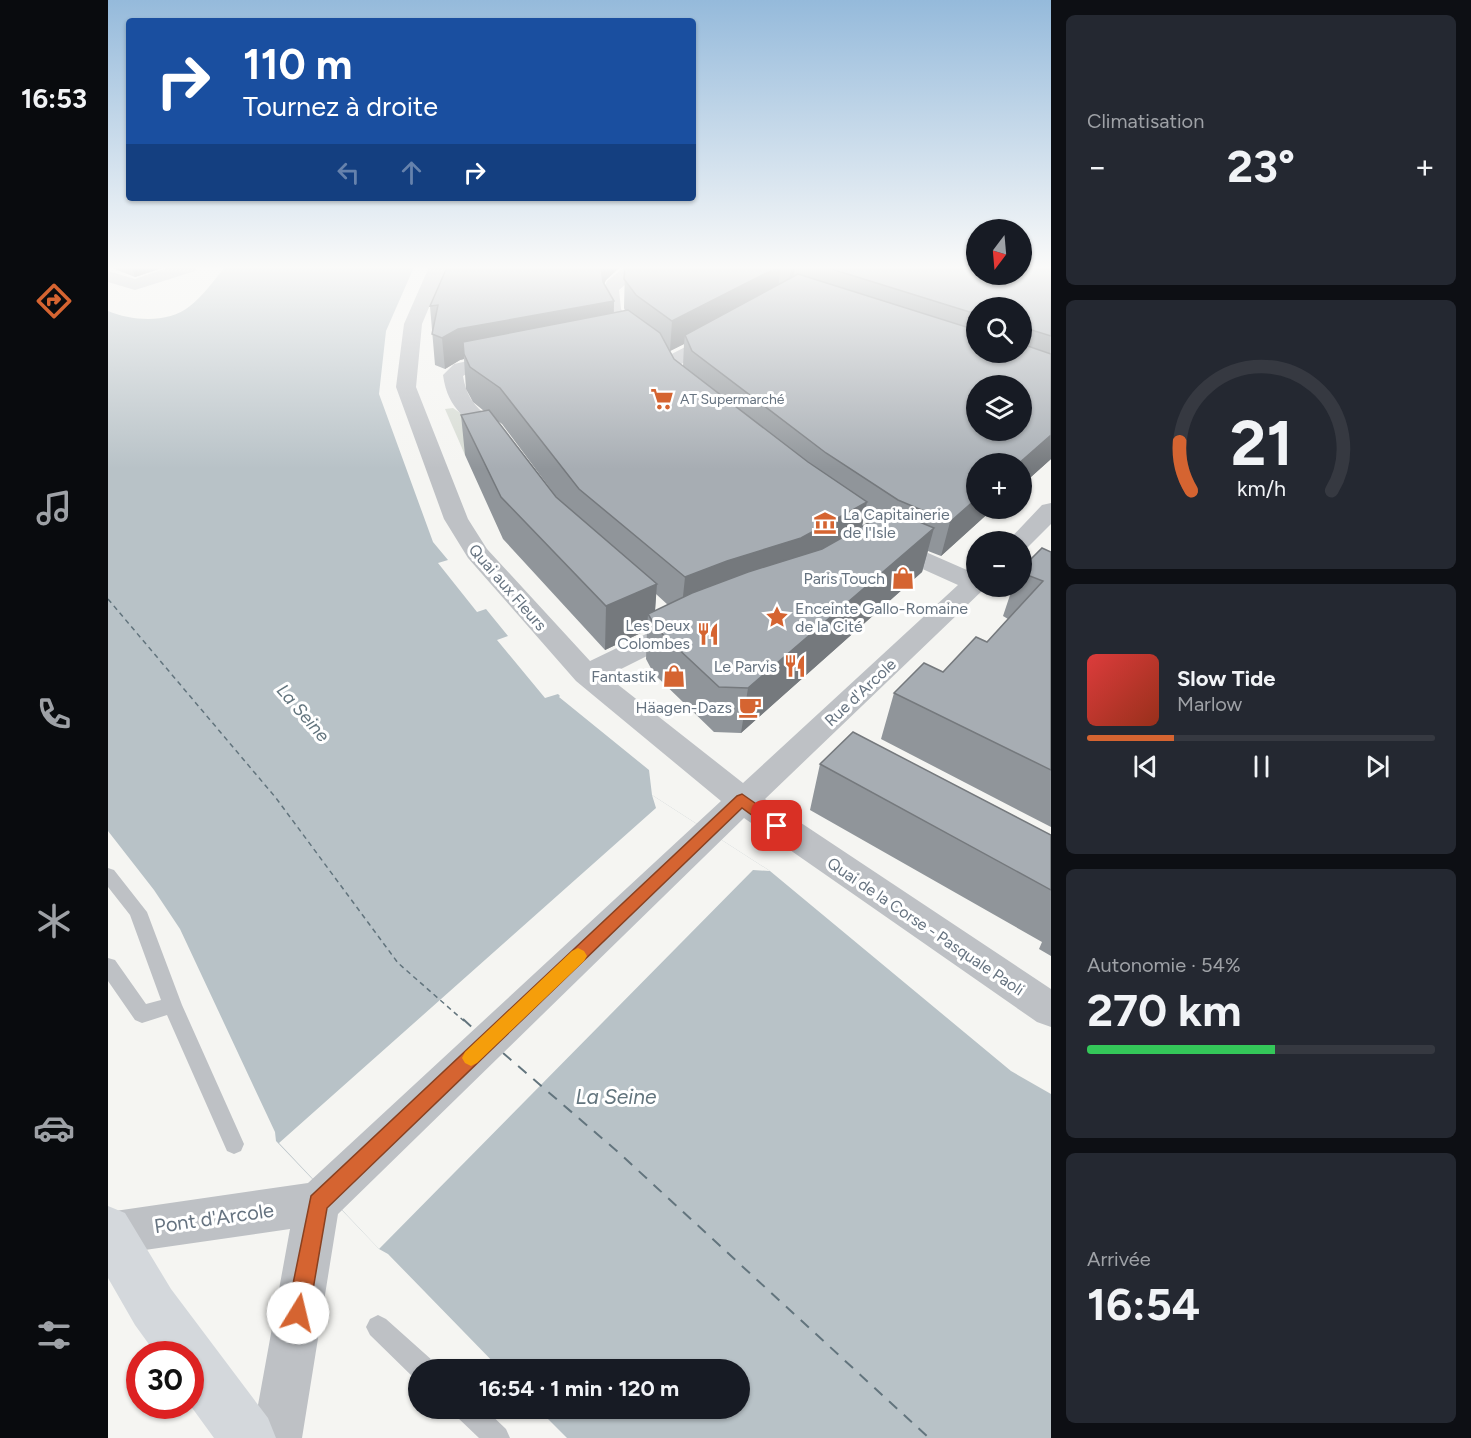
<!DOCTYPE html>
<html lang="fr">
<meta charset="utf-8">
<style>
:root{--surface:#171b24;--page:#242831;--text:#f1f3f6;--muted:#9ea1a6;--line:#363941;--accent:#d56431}
body{margin:0;font-family:Figtree,sans-serif;background:var(--page);color:var(--text);height:100vh;display:flex;flex-direction:column;font-size:22px;white-space:nowrap}
*{box-sizing:border-box;margin:0}
p{font-size:20px;color:var(--muted)}
.icon{flex:none;width:33px;height:33px;fill:none;stroke:currentColor;stroke-width:2;stroke-linecap:round;stroke-linejoin:round}
.map{position:relative;flex:1;overflow:hidden}
.sheet{display:flex;flex-direction:column;gap:15px;padding:15px;background:#0d0f14;width:420px}
.sheet>*{flex:none}
.guide{position:absolute;left:18px;top:18px;width:570px;height:183px;border-radius:6px;box-shadow:0 2px 4px #0004;background:#1a4fa0;color:#fff;overflow:hidden}
.needle{width:39px;rotate:196deg}
.fabs{position:absolute;left:858px;top:219px;display:grid;gap:12px}
.fabs a{display:grid;place-items:center;width:66px;height:66px;border-radius:50%;background:var(--surface);box-shadow:0 2px 4px #0004;font-size:30px}
.speed{position:absolute;left:18px;top:1341px;display:flex;gap:12px;font-size:30px;font-weight:700;text-align:center}
.speed>*{display:grid;place-content:center;width:78px;height:78px;border-radius:50%;background:var(--surface);box-shadow:0 2px 4px #0004;line-height:1}
.speed .limit{border:9px solid #d22;background:#fff;color:#111}
.pin{position:absolute;display:grid;place-items:center;width:51px;height:51px;color:#fff;margin:-26px;border-radius:12px;box-shadow:0 3px 9px #0006}
.me{position:absolute;width:66px;margin:-33px;rotate:9deg;stroke-linejoin:round;filter:drop-shadow(0 0 4px #0008)}
.turn{display:flex;align-items:center;gap:21px;height:126px;padding:0 18px;font-size:27px}
.turn .icon{width:78px;height:78px;stroke-width:2.5}
.turn b{display:block;font-size:42px;line-height:51px}
.lanes{display:flex;align-items:center;height:57px;padding:0 18px;background:#0003;justify-content:center;gap:30px;direction:ltr}
.lanes .off{opacity:.35}
.big{font-size:45px;font-weight:700;line-height:1.1}
.sheet .tile{flex:1;display:flex;flex-direction:column;justify-content:center;gap:9px;min-width:0;padding:0 21px;border-radius:9px;background:var(--page)}
.sheet .dial{align-items:center;gap:0}
.dial svg{height:156px;overflow:visible;fill:none;stroke:var(--line);stroke-width:7;stroke-linecap:round;text-anchor:middle}
.dial text{fill:var(--text);stroke:none}
.song{display:flex;align-items:center;gap:18px}
.cover{width:72px;height:72px;border-radius:9px;background:linear-gradient(135deg,hsl(0 70% 55%),hsl(10 70% 35%))}
.played{height:6px;border-radius:3px;background:linear-gradient(90deg,var(--accent) 25%,var(--line) 25%)}
.keys{display:flex;justify-content:space-around;direction:ltr}
.heat{display:flex;justify-content:space-between;align-items:center;font-size:33px;direction:ltr}
.charge{height:9px;border-radius:4px;background:linear-gradient(90deg,#34c759 54%,var(--line) 0)}
.trip{position:absolute;left:300px;top:1359px;width:342px;height:60px;border-radius:30px;background:var(--surface);box-shadow:0 2px 4px #0004;font-weight:700;line-height:60px;text-align:center}
main{display:flex;flex:1;min-height:0}
.dock{display:flex;flex-direction:column;width:108px;justify-content:space-around;align-items:center;background:#090b0e;color:var(--muted)}
.dock .icon{width:42px;height:42px}
.dock .on{color:var(--accent)}
.dock b{font-size:27px;color:var(--text)}
.map>svg:first-child{display:block}
.green{fill:#d6dbd3}
.water{fill:#b8c2c7}
.pier{fill:#f5f5f2}
.lines{fill:none;stroke-linecap:round;stroke-linejoin:round}
.ferry-far1{stroke:#62747d;stroke-width:1.5;stroke-dasharray:5 4;stroke-linecap:butt}
.ferry{stroke:#62747d;stroke-width:2;stroke-dasharray:11 9;stroke-linecap:butt}
.lane{fill:#bec1c5;fill-rule:evenodd}
.street{fill:#bec1c5;fill-rule:evenodd}
.primary{fill:#d4d8dc;fill-rule:evenodd}
.wall{fill:#90959a;fill-rule:evenodd}
.shaded-wall{fill:#75797d}
.building{fill:#a7adb3;stroke:#75797d;stroke-width:1.5;fill-rule:evenodd}
.route{fill:#d56431;stroke:#8a4120;stroke-width:1.5}
.slow{fill:#f59e0b}
.labels{text-anchor:middle;stroke-width:6;stroke-linejoin:round;paint-order:stroke}
.far-poi-label{font-size:14px;fill:#667380;stroke:#fff;text-anchor:start}
.poi-label{font-size:16px;fill:#667380;stroke:#fff;text-anchor:end}
.street-label{font-size:16px;fill:#667380;stroke:#fff}
.water-label{font-size:18px;font-style:italic;fill:#62747d;stroke:#fff}
.near-street-label{font-size:20px;fill:#667380;stroke:#fff}
.near-water-label{font-size:21px;font-style:italic;fill:#62747d;stroke:#fff}
</style>
<main>
<nav class="dock">
<b>16:53</b>
<svg class="icon on" aria-label="directions" viewBox="0 0 24 24"><path d="M12 3l9 9-9 9-9-9zM9 14v-3h6M13 9l2 2-2 2"/></svg>
<svg class="icon" aria-label="music" viewBox="0 0 24 24"><path d="M9 18V5l10-2v13"/><circle cx="6" cy="18" r="3"/><circle cx="16" cy="16" r="3"/></svg>
<svg class="icon" aria-label="phone" viewBox="0 0 24 24"><path d="M5 4h4l2 5-3 2q2 4 5 5l2-3 5 2v4C11 20 4 13 5 4z"/></svg>
<svg class="icon" aria-label="climate" viewBox="0 0 24 24"><path d="M12 3v18M4 7l16 10M4 17L20 7"/></svg>
<svg class="icon" aria-label="car" viewBox="0 0 24 24"><path d="M5 17H2v-5l4-1 3-4h7l3 4 3 1v5h-3M9 17h6M6 11h13"/><circle cx="7" cy="17" r="2"/><circle cx="17" cy="17" r="2"/></svg>
<svg class="icon" aria-label="filters" viewBox="0 0 24 24"><path d="M4 7h16M4 17h16"/><circle cx="9" cy="7" r="2"/><circle cx="15" cy="17" r="2"/></svg>
</nav>
<div class="map">
<svg width="943" height="1438" viewBox="0 0 943 1438">
<rect width="100%" height="100%" fill="#f5f5f2"/>
<path class="green" d="M345,408L371,426L357,455L337,409Z"/>
<path class="water" d="M117,267H306L278,331L271,394L325,542L340,560L330,563L369,612L378,609L400,636L389,640L437,698L450,694L452,696L451,697L541,770L544,795L662,871L903,1071L943,1094V1438H459L430,1409L632,1408V1370L392,1369L280,1254L271,1249L168,1141L167,1132L72,929L46,890L0,831V311C24,321 60,324 82,306C95,296 106,280 117,267Z"/>
<path class="pier" d="M544,795L662,871L645,870L271,1249L171,1143L548,808Z"/>
<g class="lines">
<path class="ferry-far1" d="M0,599L168,798L290,963L356,1021"/>
<path class="ferry" d="M355,1019L366,1029
M395,1053L510,1152L821,1438"/>
<path class="lane" d="M0,868L6,870L39,912L74,1005L136,1144L133,1151L126,1154L119,1151L59,1015L34,1023L27,1020L0,981V958L7,960L38,1004L53,1000L22,915L0,887Z
M270,1315L278,1319L325,1361L328,1370H310V1380L307,1379L262,1335L258,1327L262,1319Z
M346,1408H376L398,1429L402,1438H371L349,1417Z"/>
<path class="street" d="M62,267H89L87,271L27,290L0,282V271L27,279Z
M321,267H338L314,324L308,387L360,519L379,549L482,661L565,621L575,618L585,621L589,627L585,633L499,676L635,783L850,585L770,549L766,544L770,539L779,536L788,539L868,574V586L877,588L657,799L943,989V1027L929,1022L636,818L230,1214L194,1438H144L182,1229L2,1255L0,1254V1212L200,1183L613,801L468,681L360,558L336,519L288,387L296,324Z
M517,267H537L511,290L513,309L527,331L524,335H510L497,315L492,296L499,281Z
M610,330L617,332L620,336L617,340L568,367H554L551,363L554,359Z
M396,353L403,355L406,359L403,363L360,373L355,376C361,413 383,412 402,439L399,444L391,446L383,444C361,418 340,412 335,375L346,364Z
M943,503V524L920,547L914,549V542H899L934,505Z"/>
<path class="primary" d="M0,1206L17,1213L63,1289L160,1418L168,1438H106L82,1405V1354H48L27,1325L0,1278Z"/>
</g>
<path class="wall" d="M2,267H57L27,277Z
M517,267H943V459L914,485V464L868,508H886L833,556L820,551L814,572L633,733L606,732L546,674L538,659L539,630L497,650L395,539L357,455L353,415L376,411L365,402L358,389L356,359L352,360L337,369L327,365L322,306L511,268L498,280L496,284L506,301V313L517,311L516,308ZM868,308H914V352H868ZM576,344L575,366L566,359L562,351ZM390,421L394,424L450,499ZM756,516L763,521L754,527ZM548,594L560,605L547,611Z
M943,552V827L773,739L786,693L835,672L879,642L900,619L895,616L905,586H914V568Z
M712,764L943,835V956L931,949L934,942L702,810Z"/>
<path class="shaded-wall" d="M24,267H57L27,277Z
M493,267H514L511,268L498,280L494,288Z
M670,267H673L669,295L577,335L576,344L562,351L564,321Z
M683,267H687L685,288L680,290Z
M506,301L505,331L356,354V359L352,360L337,369L334,338L350,329Z
M943,435V459L914,485V464H910Z
M868,499V508H886L833,556L842,522Z
M759,502L751,540L573,616L577,577Z
M826,528L814,572L633,733L640,688Z
M549,584L546,624L540,614L539,630L497,650L498,606Z"/>
<path class="building" d="M339,267H493L495,282L506,301L350,329L334,338L324,334L330,305L322,306Z
M517,267H670L564,321L528,295L516,279Z
M717,267H868V274H914V267H943V336L914,327V308H868V314Z
M690,274L868,330V352H914V344L943,354V435L910,464H868V499L842,522L790,500L718,453L584,351L577,335ZM868,386H914V430H868Z
M520,310L552,333L566,359L700,462L759,502L693,538L619,561L577,577L471,489L392,388L362,367L356,354L355,342Z
M381,410L448,497L549,584L498,606L393,497L353,415Z
M783,510L826,528L640,688L611,687L549,629L540,614L584,593L640,572L714,549Z
M934,548L943,552V770L786,693L816,663L835,672L868,637L879,642L935,581L914,573V568Z
M745,732L943,835V890L712,764Z"/>
<linearGradient id="sky" x2="0" y2="1"><stop stop-color="#95badb"/><stop offset="0.57" stop-color="#fafaf9"/><stop offset="1" stop-color="#fafaf9" stop-opacity="0"/></linearGradient>
<rect width="943" height="469" fill="url(#sky)"/>
<path class="route" d="M634,794L674,822L677,826L674,830H664L634,808L219,1208L201,1313L197,1320L190,1323L182,1320L179,1313L203,1196L629,796Z"/>
<path class="slow" d="M470,948L476,951L479,956L476,961L369,1063L363,1066L357,1063L354,1058L357,1052L464,951Z"/>
<defs>
<g id="supermarket-bare" transform="scale(1.8)"><path d="M-6-5.5h2.5l.6 2H6L4.5 2H-2.5L-4.4-4H-6ZM-1.5 3.2a1.3 1.3 0 1 0 .1 0ZM3 3.2a1.3 1.3 0 1 0 .1 0Z" fill="#d56431" stroke="#fff" stroke-width="2.5" paint-order="stroke"/></g>
<g id="museum-bare" transform="scale(1.8)"><path d="M0-6L6-3V-2H-6V-3ZM-5-1h2V3h-2ZM-1-1h2V3h-2ZM3-1h2V3H3ZM-6 4H6V6H-6Z" fill="#d56431" stroke="#fff" stroke-width="2.5" paint-order="stroke"/></g>
<g id="shop-bare" transform="scale(1.8)"><path d="M-5-2.5h2.3a2.7 3.5 0 0 1 5.4 0H5L5.5 6h-11ZM-1.5-2.5h3a1.5 2.3 0 0 0-3 0Z" fill="#d56431" stroke="#fff" stroke-width="2.5" paint-order="stroke"/></g>
<g id="sight-bare" transform="scale(1.8)"><path d="M0-6L1.8-2.2L6-1.7L2.9 1.2L3.7 5.4L0 3.3L-3.7 5.4L-2.9 1.2L-6-1.7L-1.8-2.2Z" fill="#d56431" stroke="#fff" stroke-width="2.5" paint-order="stroke"/></g>
<g id="restaurant-bare" transform="scale(1.8)"><path d="M-5-6h1v4h1v-4h1v4h1v-4h1v5L-1.5 .5V6h-2V.5L-5-1ZM5-6V6H3V1.5H1.5Q1.5-4 5-6Z" fill="#d56431" stroke="#fff" stroke-width="2.5" paint-order="stroke"/></g>
<g id="cafe-bare" transform="scale(1.8)"><path d="M-5.5-4.5H6V0H3Q3 3.5 0 3.5H-2.5Q-5.5 3.5-5.5 0ZM3-3.2v2h1.7v-2ZM-6 4.5H4V6H-6Z" fill="#d56431" stroke="#fff" stroke-width="2.5" paint-order="stroke"/></g>
</defs>
<g fill-rule="evenodd">
<use href="#supermarket-bare" x="554" y="399"/>
<use href="#museum-bare" x="717" y="523"/>
<use href="#shop-bare" x="795" y="578"/>
<use href="#sight-bare" x="669" y="617"/>
<use href="#restaurant-bare" x="600" y="634"/>
<use href="#restaurant-bare" x="687" y="666"/>
<use href="#shop-bare" x="566" y="676"/>
<use href="#cafe-bare" x="642" y="707"/>
</g>
<g class="labels">
<g class="far-poi-label">
<text x="572" y="404">AT Supermarché</text>
</g>
<g class="poi-label">
<text x="735" y="520" text-anchor="start">La Capitainerie<tspan x="735" dy="18">de l'Isle</tspan></text>
<text x="777" y="584">Paris Touch</text>
<text x="687" y="614" text-anchor="start">Enceinte Gallo-Romaine<tspan x="687" dy="18">de la Cité</tspan></text>
<text x="582" y="631">Les Deux<tspan x="582" dy="18">Colombes</tspan></text>
<text x="669" y="672">Le Parvis</text>
<text x="548" y="682">Fantastik</text>
<text x="624" y="713">Häagen-Dazs</text>
</g>
<g class="street-label">
<text transform="translate(400 587) rotate(49)" y="6">Quai aux Fleurs</text>
<text transform="translate(752 692) rotate(-43)" y="6">Rue d'Arcole</text>
<text transform="translate(818 926) rotate(34)" y="6">Quai de la Corse - Pasquale Paoli</text>
</g>
<g class="water-label">
<text transform="translate(195 713) rotate(49)" y="6">La Seine</text>
</g>
<g class="near-street-label">
<text transform="translate(106 1218) rotate(-8)" y="7">Pont d'Arcole</text>
</g>
<g class="near-water-label">
<text x="508" y="1104">La Seine</text>
</g>
</g>
</svg>
<div class="fabs">
<a><svg class="needle" viewBox="-14 -14 28 28"><path d="M0-13l5 13h-10z" fill="#e53935"/><path d="M0 13l5-13h-10z" fill="#9ea1a6"/></svg></a>
<a><svg class="icon" aria-label="search" viewBox="0 0 24 24"><circle cx="10" cy="10" r="6"/><path d="M15 15l6 6"/></svg></a>
<a><svg class="icon" aria-label="layers" viewBox="0 0 24 24"><path d="M12 4l9 5-9 5-9-5zM3 14l9 5 9-5"/></svg></a>
<a>+</a>
<a>−</a>
</div>
<div class="speed"><div class="limit">30</div></div>
<div class="pin" style="left:669px;top:826px;background:#d93025"><svg class="icon" aria-label="arrive" viewBox="0 0 24 24"><path d="M6 21V4h12l-3 4 3 4H6"/></svg></div>
<svg class="me" style="left:190px;top:1313px" viewBox="-20 -20 40 40"><circle r="19" fill="#fff"/><path d="M0-13L10 11 0 6-10 11z" fill="#d56431"/></svg>
<div class="trip">16:54 · 1 min · 120 m</div>
<div class="guide">
<div class="turn"><svg class="icon" aria-label="right" viewBox="0 0 24 24"><path d="M7 20v-9h11M14 6l5 5-5 5"/></svg><div><b>110 m</b>Tournez à droite</div></div>
<div class="lanes"><svg class="icon off" aria-label="left" viewBox="0 0 24 24"><path d="M17 20v-9H6M10 6l-5 5 5 5"/></svg><svg class="icon off" aria-label="ahead" viewBox="0 0 24 24"><path d="M12 20V5M6 11l6-6 6 6"/></svg><svg class="icon" aria-label="right" viewBox="0 0 24 24"><path d="M7 20v-9h11M14 6l5 5-5 5"/></svg></div>
</div>
</div>
<section class="sheet">
<div class="tile"><p>Climatisation</p>
<div class="heat"><a>−</a><b class="big">23°</b><a>+</a></div>
</div>
<div class="tile dial"><svg viewBox="0 0 100 80">
<path d="M14 69A42 42 0 1 1 86 69"/>
<path d="M14 69A42 42 0 0 1 8 44" stroke="#d56431"/>
<text x="50" y="56" font-size="32" font-weight="700">21</text>
<text x="50" y="72" font-size="11">km/h</text>
</svg></div>
<div class="tile">
<div class="song"><i class="cover"></i><div><b>Slow Tide</b><p>Marlow</p></div></div>
<div class="played"></div>
<div class="keys"><svg class="icon" aria-label="previous" viewBox="0 0 24 24"><path d="M18 5L8 12l10 7zM5 5v14"/></svg><svg class="icon" aria-label="pause" viewBox="0 0 24 24"><path d="M8 5v14M16 5v14"/></svg><svg class="icon" aria-label="next" viewBox="0 0 24 24"><path d="M6 5l10 7-10 7zM19 5v14"/></svg></div>
</div>
<div class="tile"><p>Autonomie · 54%</p><b class="big">270 km</b><div class="charge"></div></div>
<div class="tile"><p>Arrivée</p><b class="big">16:54</b></div>
</section>
</main>
